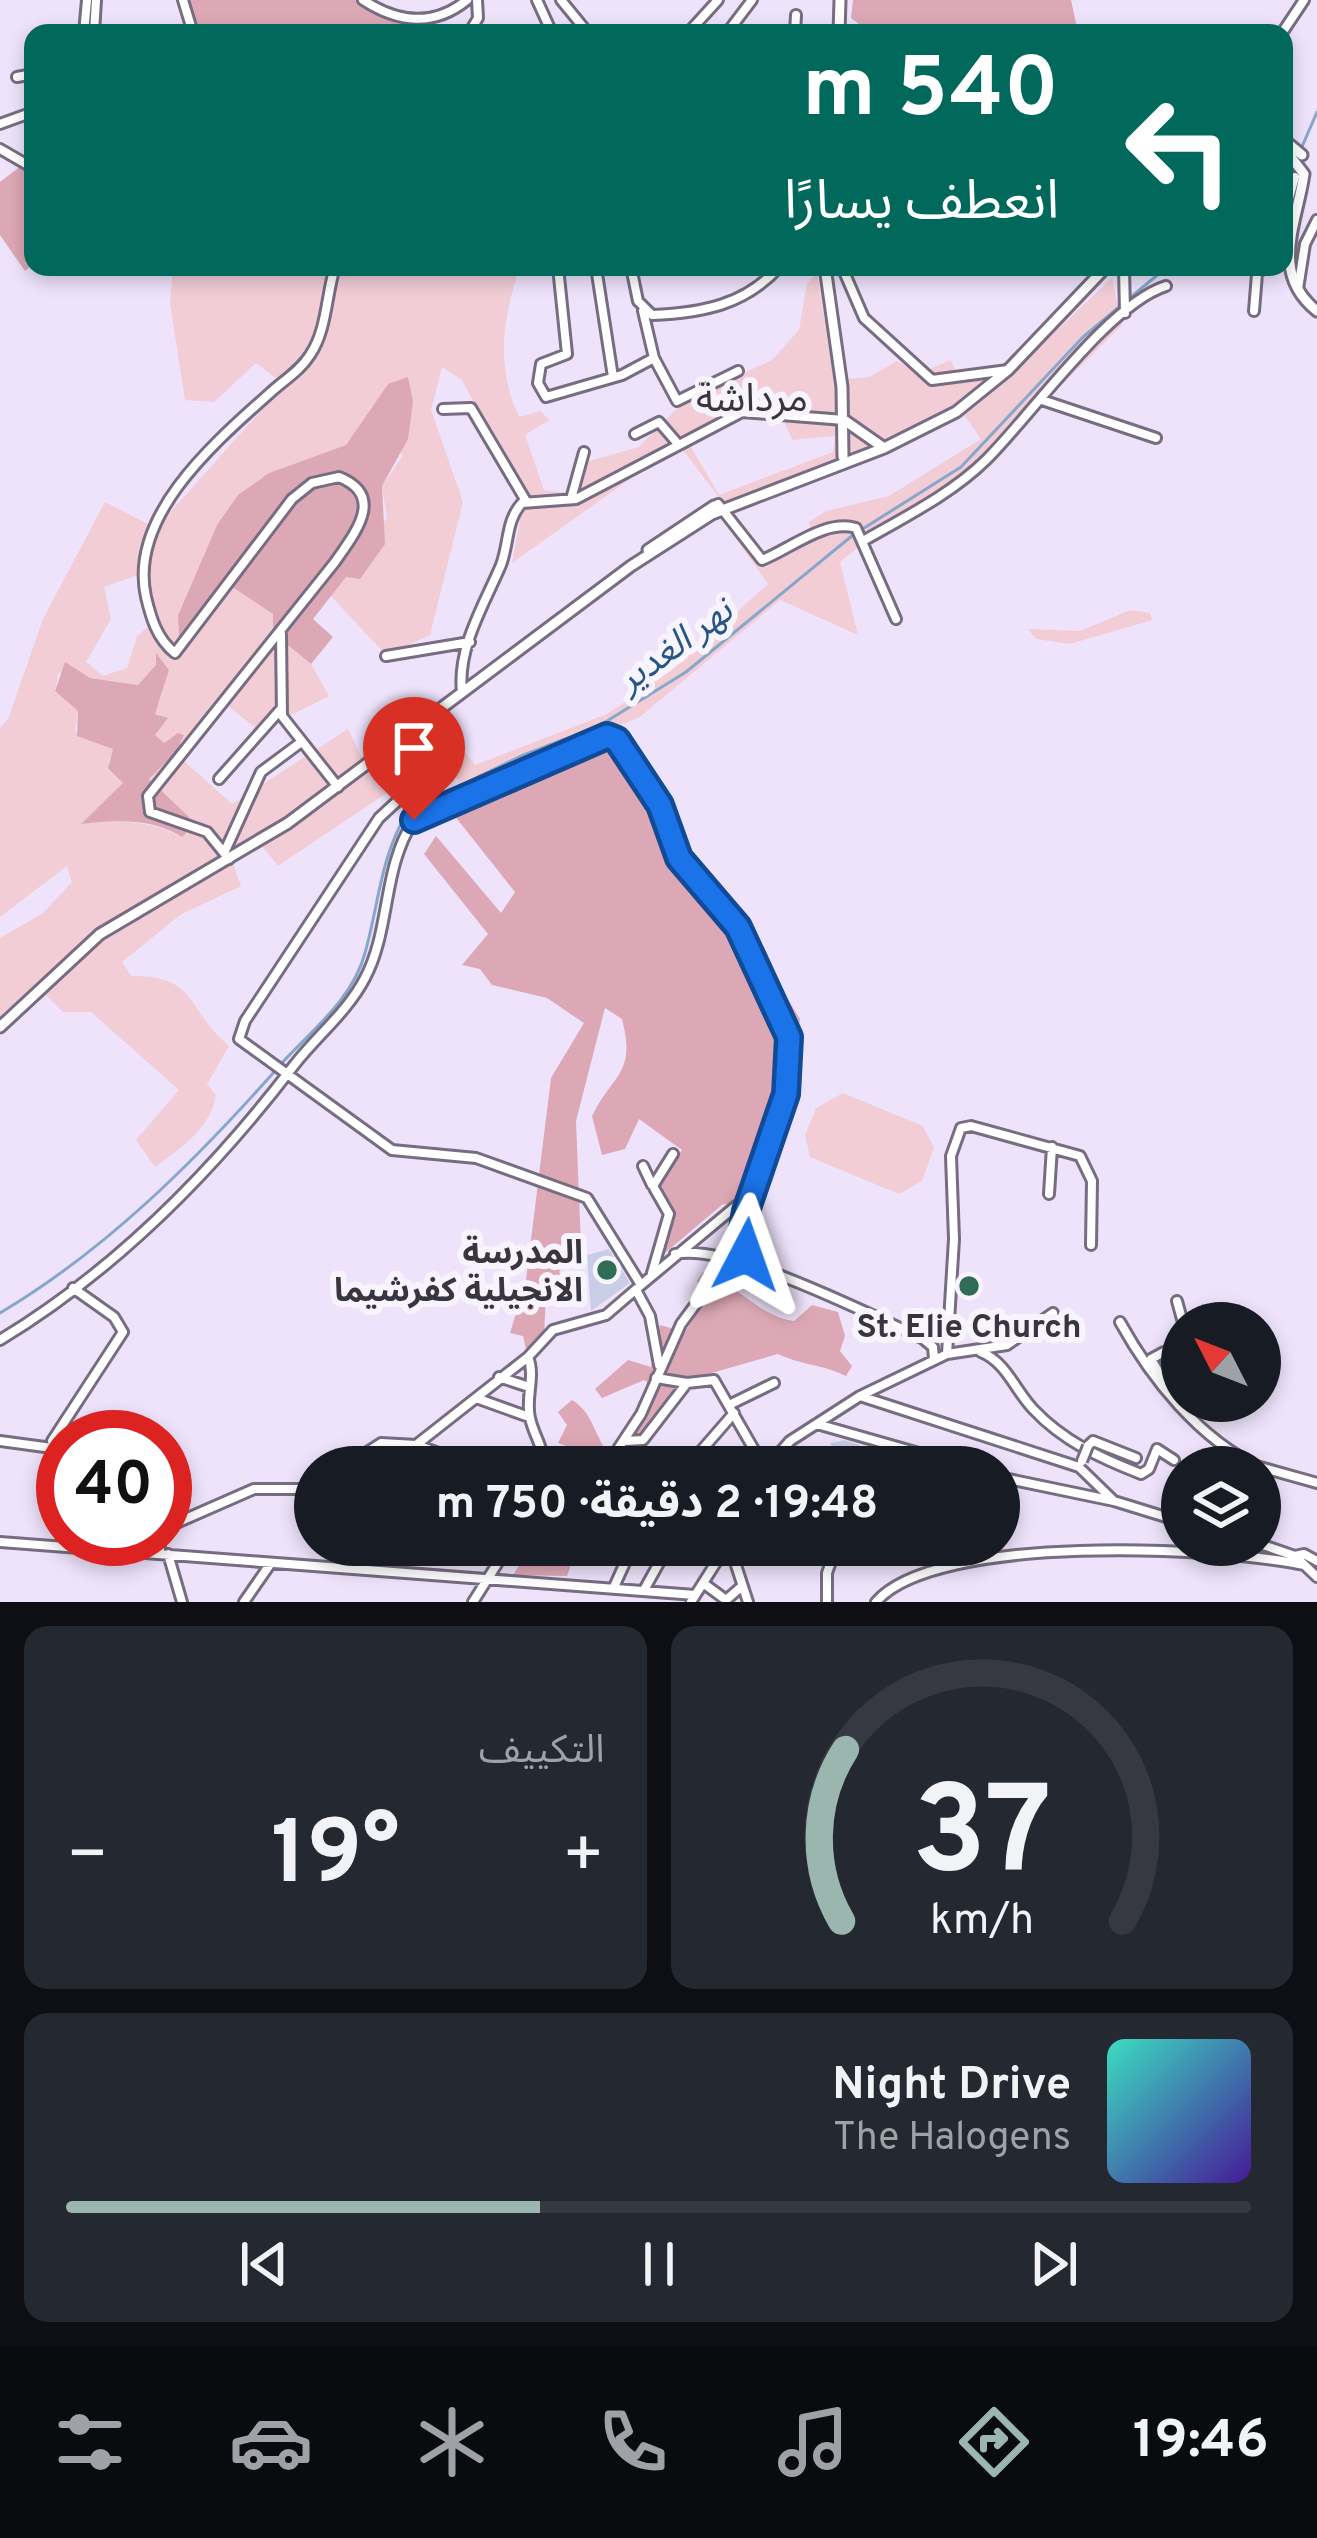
<!DOCTYPE html>
<html lang="ar">
<meta charset="utf-8">
<style>
:root{--surface:#171b24;--page:#242831;--text:#f1f3f6;--muted:#9ea1a6;--line:#363941;--accent:#9bb6ae}
body{margin:0;font-family:Overpass,"Noto Sans Arabic",sans-serif;background:var(--page);color:var(--text);direction:rtl;height:100vh;display:flex;flex-direction:column;font-size:45px;white-space:nowrap}
*{box-sizing:border-box;margin:0}
p{font-size:39px;color:var(--muted)}
.icon{flex:none;width:66px;height:66px;fill:none;stroke:currentColor;stroke-width:2;stroke-linecap:round;stroke-linejoin:round}
.map{position:relative;height:1602px;overflow:hidden;direction:ltr}
.sheet{display:flex;flex-direction:column;gap:24px;padding:24px;background:#0d0f14;flex:1}
.sheet>*{flex:none}
.top-card{position:absolute;left:24px;top:24px;width:1269px;height:252px;border-radius:24px;box-shadow:0 6px 18px #0003;direction:rtl;background:#00695c;color:#fff;overflow:hidden}
.needle{width:78px;rotate:312deg}
.controls{position:absolute;left:1161px;top:1302px;display:grid;gap:24px}
.controls a{display:grid;place-items:center;width:120px;height:120px;border-radius:50%;background:var(--surface);box-shadow:0 6px 18px #0003;font-size:60px}
.speed{position:absolute;left:36px;top:1410px;display:flex;gap:24px;font-size:60px;font-weight:700;text-align:center}
.speed>*{display:grid;place-content:center;width:156px;height:156px;border-radius:50%;background:var(--surface);box-shadow:0 6px 18px #0003;line-height:1}
.speed .limit{border:18px solid #d22;background:#fff;color:#111}
.pin{position:absolute;display:grid;place-items:center;width:102px;height:102px;color:#fff;margin:-123px -51px;border-radius:50% 50% 50% 0;rotate:-45deg;box-shadow:0 0 12px #0007}
.pin .icon{rotate:45deg}
.me{position:absolute;width:132px;margin:-66px;rotate:4deg;stroke-linejoin:round;filter:drop-shadow(0 0 9px #0008)}
.turn{display:flex;align-items:center;gap:42px;height:252px;padding:0 36px;font-size:54px}
.turn .icon{width:156px;height:156px;stroke-width:2.5}
.turn b{display:block;font-size:84px;line-height:102px}
.big{font-size:90px;font-weight:700;line-height:1.1}
.sheet .tile{flex:1;display:flex;flex-direction:column;justify-content:center;gap:18px;min-width:0;padding:0 42px;border-radius:24px;background:var(--page)}
.sheet .dial{align-items:center;gap:0}
.dial svg{height:312px;overflow:visible;fill:none;stroke:var(--line);stroke-width:7;stroke-linecap:round;text-anchor:middle}
.dial text{fill:var(--text);stroke:none}
.song{display:flex;align-items:center;gap:36px}
.cover{width:144px;height:144px;border-radius:18px;background:linear-gradient(135deg,hsl(170 70% 55%),hsl(260 70% 35%))}
.played{height:12px;border-radius:6px;background:linear-gradient(90deg,var(--accent) 40%,var(--line) 40%)}
.keys{display:flex;justify-content:space-around;direction:ltr}
.heat{display:flex;justify-content:space-between;align-items:center;font-size:66px;direction:ltr}
.sheet .tiles{flex:1;display:grid;gap:24px;grid-template-columns:1fr 1fr}
.tile:last-child{grid-column:span 2}
.trip{position:absolute;left:294px;top:1446px;width:726px;height:120px;border-radius:60px;background:var(--surface);box-shadow:0 6px 18px #0003;font-weight:700;line-height:120px;text-align:center;direction:rtl}
.menu{display:flex;height:192px;justify-content:space-around;align-items:center;background:#090b0e;color:var(--muted)}
.menu .icon{width:84px;height:84px}
.menu .active{color:var(--accent)}
.menu b{font-size:54px;color:var(--text)}
.map>svg:first-child{display:block}
.green{fill:#f2cdd6;fill-rule:evenodd}
.forest{fill:#dda8b6}
.lines{fill:none;stroke-linecap:round;stroke-linejoin:round}
.stream{stroke:#86a7cb;stroke-width:3}
.building{fill:#c9cde6}
.minor-casing{stroke:#766d81;stroke-width:14}
.major-casing{stroke:#766d81;stroke-width:15}
.minor{stroke:#fff;stroke-width:8}
.major{stroke:#fff;stroke-width:9}
.minor-bridge-casing{stroke:#766d81;stroke-width:14;stroke-linecap:butt}
.minor-bridge{stroke:#fff;stroke-width:8}
.route-casing{stroke:#114b97;stroke-width:30}
.route{stroke:#1a73e8;stroke-width:21}
.poi-dot{fill:#316c56;stroke:#f8f4fd;stroke-width:4.5}
.labels{text-anchor:middle;stroke-width:12;stroke-linejoin:round;paint-order:stroke}
.poi-label{font-size:33px;font-weight:bold;fill:#39353e;stroke:#f8f4fd;text-anchor:end}
.water-label{font-size:36px;font-style:italic;fill:#275685;stroke:#f8f4fd}
.quarter-label{font-size:39px;fill:#39353e;stroke:#f8f4fd}
</style>
<div class="map">
<svg width="1317" height="1602" viewBox="0 0 1317 1602">
<rect width="100%" height="100%" fill="#eee3fb"/>
<path class="green" d="M173,267H486L489,272H518C502,325 496,365 519,417L541,411L549,420L525,435L544,490L578,495L582,463L639,447L685,400L772,360L799,330L807,283L817,273L834,380L869,377L897,361L919,374L950,360L963,383L1008,376L1112,278L1122,325L970,476L903,527L872,536L840,562L858,635L780,600L640,717L526,763L446,805L459,781L442,756L278,866L262,846L233,863L241,886L180,915L122,962L131,976C198,975 185,1009 229,1046L207,1084L216,1095C211,1128 180,1149 155,1167L136,1140L179,1090L91,1012H63L43,992L0,1031V938L43,913L72,882L67,866L0,917V728L8,719L43,619L105,502L156,528L284,385L256,363L214,402L185,400L170,303ZM442,367L462,380L524,498L512,563L637,474L682,449L718,496L717,512L768,584L671,671L607,714L475,765L437,716L364,762L348,729L232,804L183,760L228,706L259,731L329,696L311,664L273,633L274,614L228,583L178,614L217,525L269,473L346,445L388,384L402,457L382,486L387,518L330,595L386,655L430,635L463,502L431,410ZM782,416L792,440L835,436L833,452L719,495L691,447L722,421ZM965,416L981,439L889,496L826,511L809,522L810,531L758,557L726,510L886,453ZM147,572L153,621L137,637L127,668L103,676L86,662L111,619L104,587ZM156,654L169,670L155,714L168,718L155,735L164,743L174,736L183,741L148,779L189,817L182,837C150,820 118,820 82,823L123,784L108,762L114,749L75,731L78,711L55,691L58,673L138,685L156,665Z
M1130,610L1150,613L1152,620L1070,644L1036,639L1028,629L1080,631Z
M843,1093L923,1126L934,1148L922,1181L899,1194L810,1157L805,1135L816,1108Z"/>
<path class="forest" d="M180,0H368L386,17L410,20L417,33H194Z
M853,0H1071L1078,33H890L889,27L864,28L851,18Z
M21,166L32,180L33,265L25,271L0,235V182Z
M408,377L413,402L408,439L382,486L385,544L360,579L346,577L313,619L333,637L311,664L273,633V614L228,584L180,653L178,615L217,525L238,495L269,473L346,445L388,384Z
M156,653L169,670L155,714L168,718L155,735L164,743L178,733L184,735L177,751L149,779L189,817L190,829L182,837C152,818 115,820 81,824L123,783L108,768L113,749L77,736L78,711L55,691L65,662L90,678L138,685L156,665Z
M618,730L658,790L678,844L713,877L800,1019L783,1121L753,1206L723,1204L665,1253L671,1215L653,1187L682,1150L639,1119L625,1149L602,1155L592,1116C614,1072 636,1074 622,1019L605,1008L576,1121L581,1247L559,1248L560,1291L546,1293L544,1338L528,1358L523,1336L510,1333L526,1280L551,1078L584,1023L547,998L492,985L480,969L462,965L488,934L424,854L436,836L501,913L515,892L446,805L526,763Z
M703,1272C735,1283 762,1318 794,1321L812,1305L838,1312L845,1336L840,1351L852,1366L846,1376C821,1364 801,1365 778,1354L694,1378L634,1446L632,1467H587L575,1449L558,1443L567,1425L558,1412L572,1400C592,1412 594,1433 607,1452L617,1447L654,1386L644,1380L602,1398L595,1389L628,1360L651,1367L660,1325L685,1332L708,1295L697,1281Z
M532,1545H578L567,1576L513,1575Z"/>
<g class="lines">
<path class="stream" d="M1301,149L1317,112
M1284,173L1293,162
M281,1064C311,1031 353,999 365,953C379,904 380,857 408,811L521,756L599,726L686,672L853,535L961,467L1083,337L1167,267
M0,1313C106,1250 194,1162 275,1071"/>
</g>
<path class="building" d="M609,1249L630,1283L591,1311L587,1255Z
M845,1440L859,1445L863,1467H825L840,1457L830,1443Z"/>
<g class="lines">
<g class="minor-casing">
<path id="minor" d="M183,0L193,33
M363,0C398,23 434,27 467,0
M537,0L552,33
M561,0L588,33
M84,33L87,0
M94,33L96,0
M469,33L478,18L477,0
M688,33L718,0
M727,33L752,0
M795,33L796,15
M1282,33L1304,0
M17,77L33,74
M0,124L33,112
M0,149L33,168
M1284,216L1295,177
M558,267L567,354L541,364L538,383L546,397L622,375L654,358L643,311
M596,267L613,377
M631,267L638,301L652,315C702,313 745,305 779,267
M842,267L864,318L932,380L1008,370
M1124,267L1125,313
M1298,289L1305,244L1317,220
M1254,311L1257,274L1264,267
M654,358L677,401L738,371
M1042,400L1156,438
M443,409L471,408L526,501
M635,434L659,422L678,444
M571,499L584,452
M718,504L762,560C790,549 825,519 856,528L896,619
M863,541C905,517 953,493 987,459C1032,414 1109,304 1166,286
M281,634L282,716L338,787
M386,656L470,642
M462,692C457,648 484,605 501,565C509,544 506,520 522,503L576,499L742,412L844,420
M426,719L445,745V757L379,818L245,1021L239,1039L392,1150L476,1158L587,1198L641,1285L736,1206L747,1215L735,1261
M414,728L434,753L425,771
M219,779L281,709
M225,851L261,772L300,743
M229,859L207,832L150,812L148,796L335,562C355,533 386,496 339,477L312,483L292,499L175,653C157,639 151,618 146,597C128,516 215,442 270,393C284,380 300,371 310,355C327,330 326,296 335,267
M643,1166L652,1185
M1049,1194L1052,1147
M675,1254C728,1242 868,1314 922,1338L933,1347L934,1359
M652,1273L669,1214L653,1186L673,1154
M636,1290L650,1316L659,1365
M1177,1301L1183,1323
M1120,1322C1151,1378 1199,1439 1259,1467
M0,1340C116,1270 214,1170 295,1064C318,1035 348,1011 365,978C391,929 382,868 414,820L607,736L617,740L660,805L679,858L738,927L789,1037L786,1094L746,1211
M981,1352C1006,1362 1015,1390 1033,1409C1063,1441 1100,1458 1141,1474L1149,1469L1157,1449L1174,1460
M947,1354L954,1239L951,1156L961,1128L971,1126L1080,1156L1092,1181L1091,1245
M528,1357C536,1377 525,1398 530,1418C534,1437 545,1447 542,1467
M499,1377L529,1387
M656,1378L687,1383L714,1380L764,1467
M1165,1383L1151,1359L1164,1352L1182,1356
M860,1396L1079,1467L1114,1501
M476,1398L529,1417
M731,1404L774,1383
M817,1424L968,1467
M0,1441L52,1448
M626,1441L643,1440L687,1383
M417,1445L447,1456L448,1467
M1088,1446L1093,1441L1136,1458
M63,1458L52,1441L123,1332L114,1317L73,1288
M344,1467L381,1443L416,1445L528,1357L553,1330L606,1315L641,1285
M606,1467L641,1414L681,1324L729,1259
M687,1467L734,1413
M767,1467L790,1441L860,1396L947,1354L1007,1345L1053,1313
M1260,1467L1317,1483
M999,1477L1114,1501L1182,1522
M165,1528L254,1489H315
M0,1542L695,1595
M1260,1544L1295,1556L1317,1577
M493,1545L506,1549
M735,1545L733,1556L748,1602
M160,1553V1539
M168,1554L182,1602
M1295,1556L1304,1554L1317,1561
M703,1583L726,1600L741,1587
M614,1587L633,1545
M644,1590L669,1545
M244,1602L271,1563
M473,1602L509,1545
M691,1602L727,1545
M827,1602V1573L837,1545
M876,1602C935,1533 1218,1547 1304,1565"/>
</g>
<g class="major-casing">
<path id="major" d="M839,33L840,0
M1284,140L1302,155
M1284,148L1304,174C1297,223 1269,273 1317,311
M825,267L842,387L843,457
M844,420L884,448
M648,550L714,506
M0,1027L100,934L288,823L631,566L712,514L884,448L956,412L1008,370L1106,267"/>
</g>
<use href="#minor" class="minor"/>
<use href="#major" class="major"/>
<g class="minor-bridge-casing">
<path id="minor-bridge" d="M1082,1461L1088,1446"/>
</g>
<use href="#minor-bridge" class="minor-bridge"/>
</g>
<g class="lines">
<g class="route-casing">
<path id="route" d="M414,820L607,736L617,740L660,805L679,858L738,927L789,1037L786,1094L746,1211L740,1246L746,1255"/>
</g>
<use href="#route" class="route"/>
</g>
<g class="poi-dot">
<circle cx="607" cy="1270" r="12"/>
<circle cx="969" cy="1286" r="12"/>
</g>
<g class="labels">
<g class="poi-label">
<text x="583" y="1263">المدرسة<tspan x="583" dy="38">الانجيلية كفرشيما</tspan></text>
<text x="969" y="1337" text-anchor="middle">St. Elie Church</text>
</g>
<g class="water-label">
<text transform="translate(674 644) rotate(-36)" y="13">نهر الغدير</text>
</g>
<g class="quarter-label">
<text x="752" y="411">مرداشة</text>
</g>
</g>
</svg>
<div class="controls">
<a><svg class="needle" viewBox="-14 -14 28 28"><path d="M0-13l5 13h-10z" fill="#e53935"/><path d="M0 13l5-13h-10z" fill="#9ea1a6"/></svg></a>
<a><svg class="icon" aria-label="layers" viewBox="0 0 24 24"><path d="M12 4l9 5-9 5-9-5zM3 14l9 5 9-5"/></svg></a>
</div>
<div class="speed"><div class="limit">40</div></div>
<div class="pin" style="left:414px;top:820px;background:#d93025"><svg class="icon" aria-label="arrive" viewBox="0 0 24 24"><path d="M6 21V4h12l-3 4 3 4H6"/></svg></div>
<svg class="me" style="left:746px;top:1255px" viewBox="-20 -20 40 40"><path d="M0-17L14 15 0 8-14 15z" fill="#1a73e8" stroke="#fff" stroke-width="4"/></svg>
<div class="trip">19:48 · 2 دقيقة · 750 m</div>
<div class="top-card">
<div class="turn"><svg class="icon" aria-label="left" viewBox="0 0 24 24"><path d="M17 20v-9H6M10 6l-5 5 5 5"/></svg><div><b>540 m</b>انعطف يسارًا</div></div>
</div>
</div>
<section class="sheet">
<div class="tiles">
<div class="tile dial"><svg viewBox="0 0 100 80">
<path d="M14 69A42 42 0 1 1 86 69"/>
<path d="M14 69A42 42 0 0 1 15 25" stroke="#9bb6ae"/>
<text x="50" y="56" font-size="32" font-weight="700">37</text>
<text x="50" y="72" font-size="11">km/h</text>
</svg></div>
<div class="tile"><p>التكييف</p>
<div class="heat"><a>−</a><b class="big">19°</b><a>+</a></div>
</div>
<div class="tile">
<div class="song"><i class="cover"></i><div><b>Night Drive</b><p>The Halogens</p></div></div>
<div class="played"></div>
<div class="keys"><svg class="icon" aria-label="previous" viewBox="0 0 24 24"><path d="M18 5L8 12l10 7zM5 5v14"/></svg><svg class="icon" aria-label="pause" viewBox="0 0 24 24"><path d="M8 5v14M16 5v14"/></svg><svg class="icon" aria-label="next" viewBox="0 0 24 24"><path d="M6 5l10 7-10 7zM19 5v14"/></svg></div>
</div>
</div>
</section>
<nav class="menu">
<b>19:46</b>
<svg class="icon active" aria-label="directions" viewBox="0 0 24 24"><path d="M12 3l9 9-9 9-9-9zM9 14v-3h6M13 9l2 2-2 2"/></svg>
<svg class="icon" aria-label="music" viewBox="0 0 24 24"><path d="M9 18V5l10-2v13"/><circle cx="6" cy="18" r="3"/><circle cx="16" cy="16" r="3"/></svg>
<svg class="icon" aria-label="phone" viewBox="0 0 24 24"><path d="M5 4h4l2 5-3 2q2 4 5 5l2-3 5 2v4C11 20 4 13 5 4z"/></svg>
<svg class="icon" aria-label="climate" viewBox="0 0 24 24"><path d="M12 3v18M4 7l16 10M4 17L20 7"/></svg>
<svg class="icon" aria-label="car" viewBox="0 0 24 24"><path d="M5 17H2v-5l4-1 3-4h7l3 4 3 1v5h-3M9 17h6M6 11h13"/><circle cx="7" cy="17" r="2"/><circle cx="17" cy="17" r="2"/></svg>
<svg class="icon" aria-label="filters" viewBox="0 0 24 24"><path d="M4 7h16M4 17h16"/><circle cx="9" cy="7" r="2"/><circle cx="15" cy="17" r="2"/></svg>
</nav>
